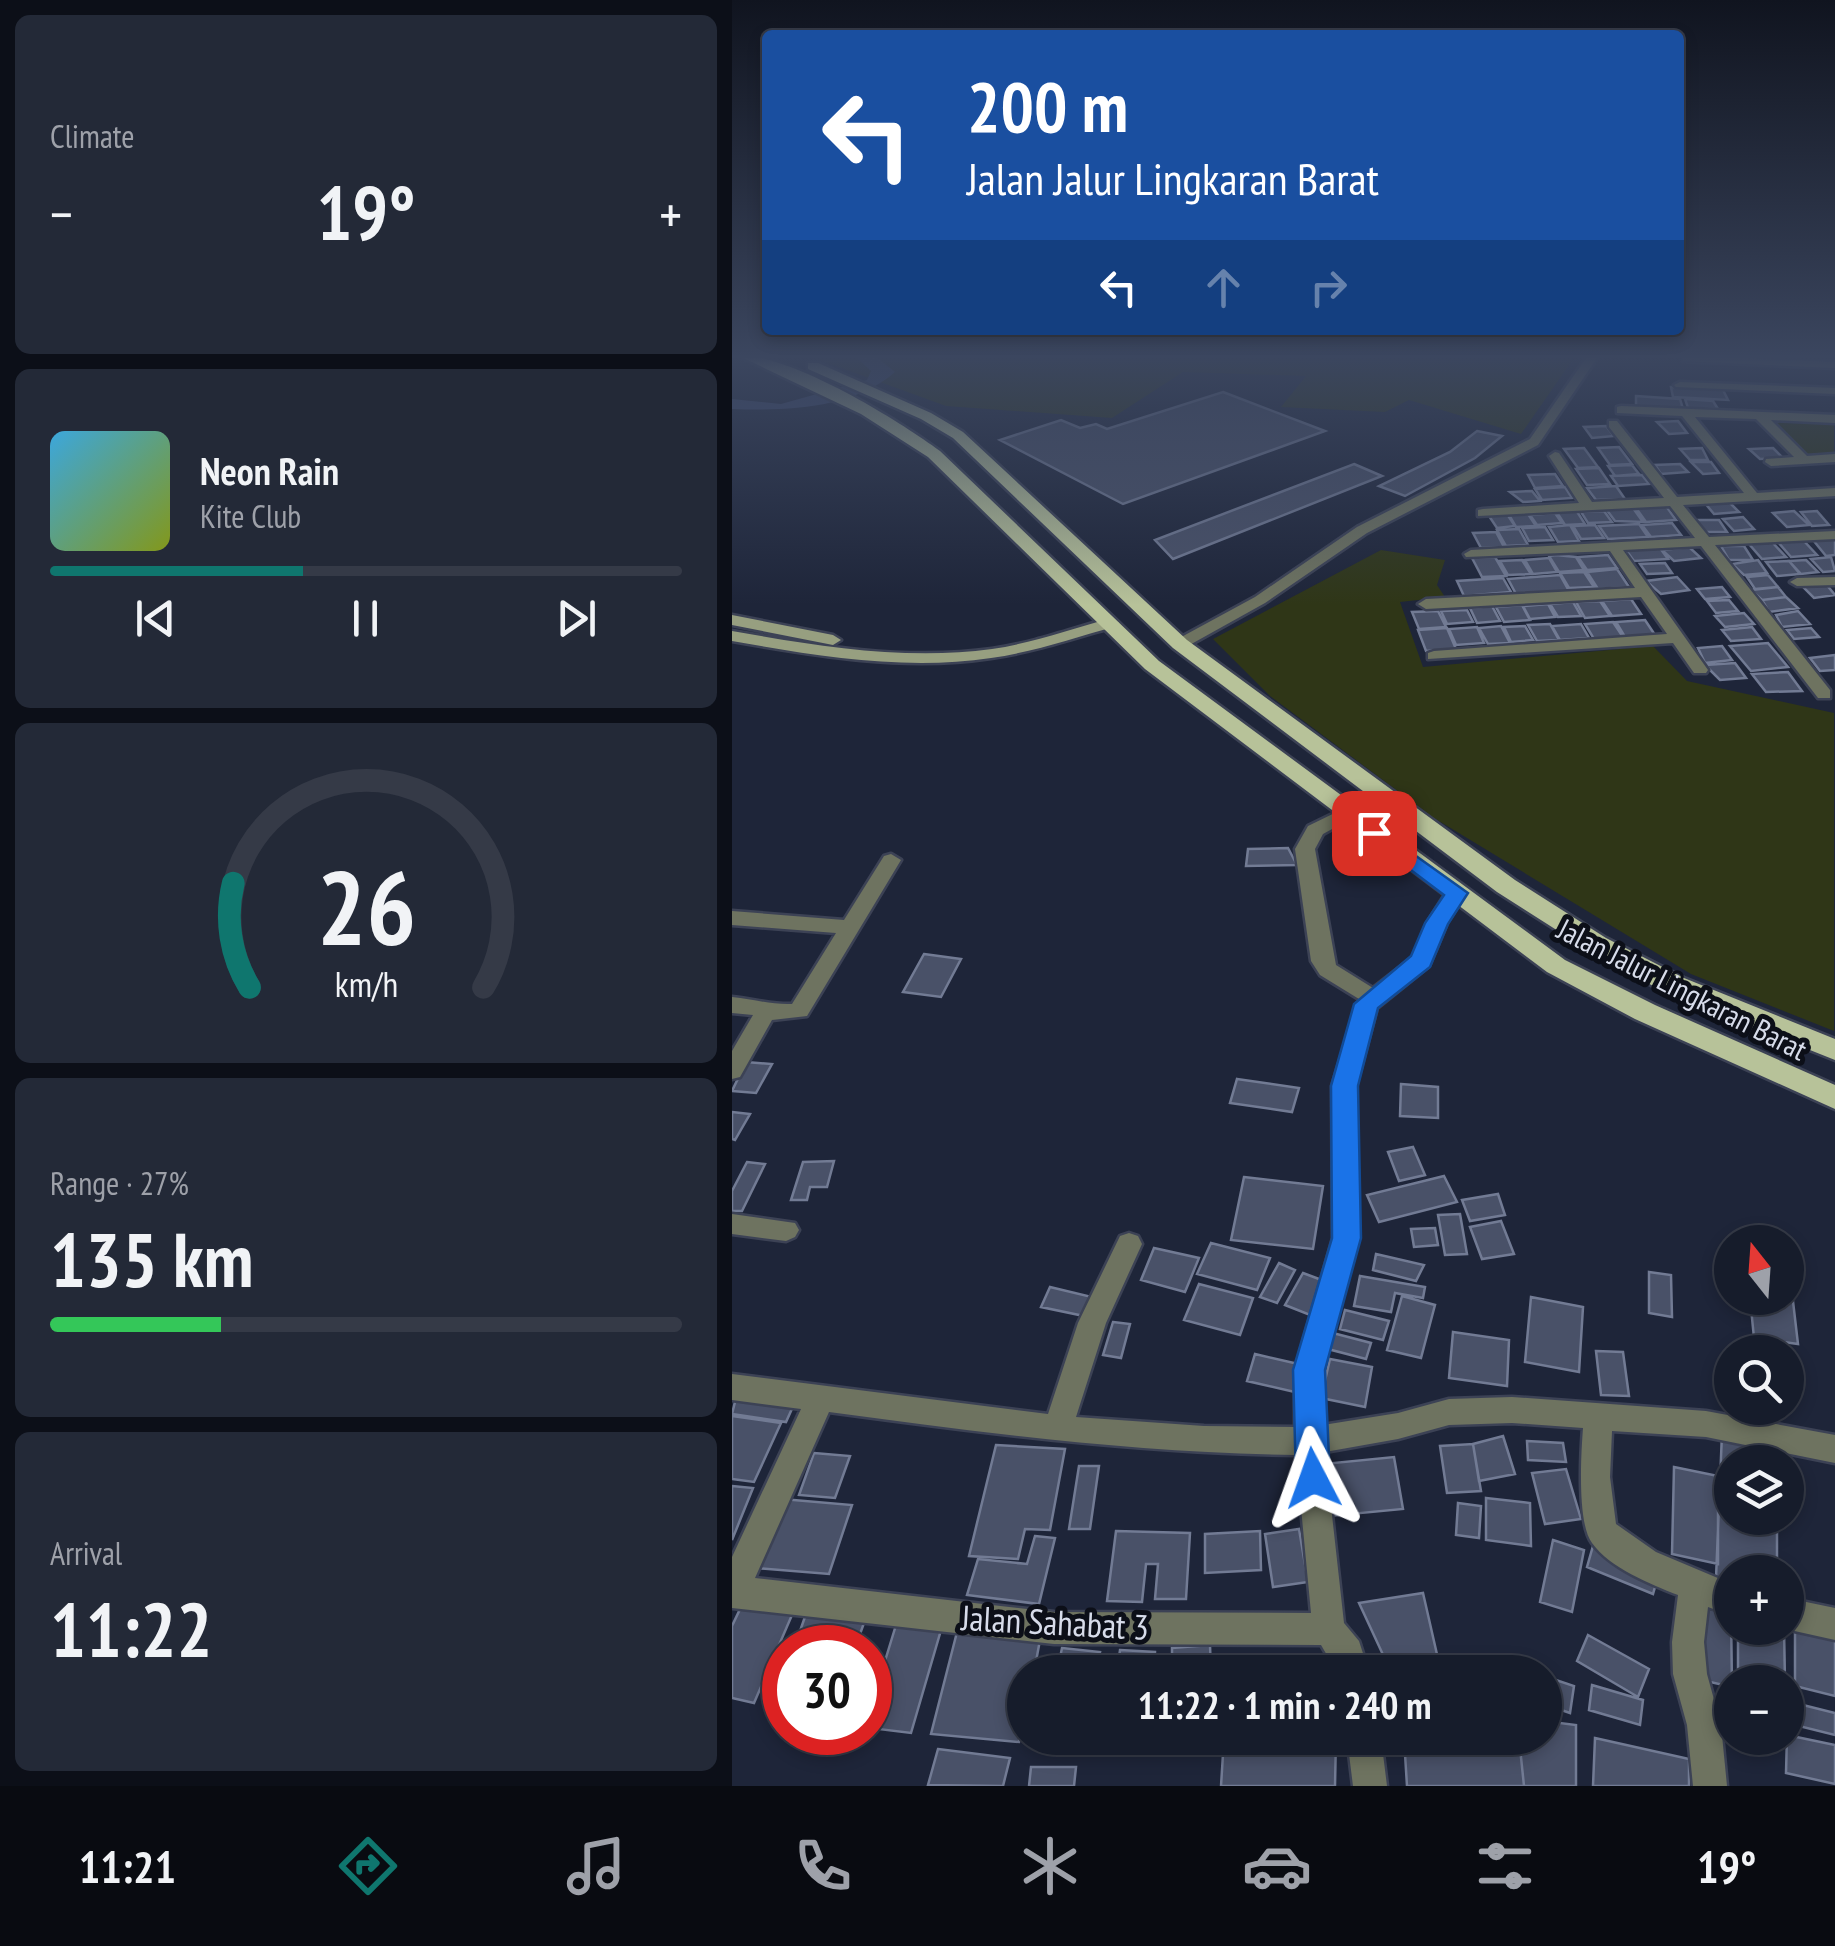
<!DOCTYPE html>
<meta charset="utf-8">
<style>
:root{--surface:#161c2b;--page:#232937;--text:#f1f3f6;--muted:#9ea1a9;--line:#353a47;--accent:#0f766e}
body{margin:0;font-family:"PT Sans Narrow",sans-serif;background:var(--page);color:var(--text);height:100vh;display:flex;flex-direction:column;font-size:38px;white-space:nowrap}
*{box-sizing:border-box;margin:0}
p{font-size:32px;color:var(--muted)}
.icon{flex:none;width:55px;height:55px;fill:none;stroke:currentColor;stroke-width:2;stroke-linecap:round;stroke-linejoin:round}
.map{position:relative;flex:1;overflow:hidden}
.details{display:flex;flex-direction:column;gap:15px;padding:15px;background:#0c0f18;width:732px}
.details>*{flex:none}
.hud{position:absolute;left:30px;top:30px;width:922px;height:305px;border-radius:10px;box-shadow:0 5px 15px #0003,0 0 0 2px var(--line);background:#1a4fa0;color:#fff;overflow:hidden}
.needle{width:65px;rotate:343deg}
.buttons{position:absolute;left:982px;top:1225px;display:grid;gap:20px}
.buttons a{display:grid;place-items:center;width:90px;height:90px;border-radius:50%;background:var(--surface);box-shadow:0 5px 15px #0003,0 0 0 2px var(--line);font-size:50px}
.speed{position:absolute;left:30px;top:1625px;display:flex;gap:20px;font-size:50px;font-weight:700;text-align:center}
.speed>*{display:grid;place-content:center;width:130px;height:130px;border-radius:50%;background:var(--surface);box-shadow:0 5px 15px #0003,0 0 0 2px var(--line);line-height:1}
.speed .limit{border:15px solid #d22;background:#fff;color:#111}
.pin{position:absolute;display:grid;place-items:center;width:85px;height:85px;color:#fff;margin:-42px;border-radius:20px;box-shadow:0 5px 15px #0006}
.me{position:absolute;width:110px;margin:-55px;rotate:356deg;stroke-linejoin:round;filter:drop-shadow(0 0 8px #0008)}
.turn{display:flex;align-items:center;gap:35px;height:210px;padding:0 40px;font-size:45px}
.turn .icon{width:130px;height:130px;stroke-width:2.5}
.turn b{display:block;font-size:70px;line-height:85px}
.lanes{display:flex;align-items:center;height:95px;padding:0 40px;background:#0003;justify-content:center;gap:50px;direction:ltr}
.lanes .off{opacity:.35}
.big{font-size:75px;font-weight:700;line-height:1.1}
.details .tile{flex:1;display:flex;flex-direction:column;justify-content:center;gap:15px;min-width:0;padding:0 35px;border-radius:15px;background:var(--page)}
.details .dial{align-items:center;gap:0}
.dial svg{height:260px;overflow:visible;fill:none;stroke:var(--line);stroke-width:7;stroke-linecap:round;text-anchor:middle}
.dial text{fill:var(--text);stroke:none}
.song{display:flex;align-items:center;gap:30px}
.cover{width:120px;height:120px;border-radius:15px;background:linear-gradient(135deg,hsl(200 70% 55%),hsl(70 70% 35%))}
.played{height:10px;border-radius:5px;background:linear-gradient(90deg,var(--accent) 40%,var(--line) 40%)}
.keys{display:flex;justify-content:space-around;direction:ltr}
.heat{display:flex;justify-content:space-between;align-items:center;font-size:55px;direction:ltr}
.charge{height:15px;border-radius:8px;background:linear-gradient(90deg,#34c759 27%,var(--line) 0)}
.trip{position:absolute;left:275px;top:1655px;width:555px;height:100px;border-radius:50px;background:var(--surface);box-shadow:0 5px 15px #0003,0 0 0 2px var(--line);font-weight:700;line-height:100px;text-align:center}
.tabs{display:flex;height:160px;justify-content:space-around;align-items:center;background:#090b11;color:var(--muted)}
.tabs .icon{width:70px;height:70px}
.tabs .on{color:var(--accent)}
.tabs b{font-size:45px;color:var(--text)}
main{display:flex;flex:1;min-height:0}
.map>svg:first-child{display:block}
.green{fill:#2f3617}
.water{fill:#404d73}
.building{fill:#495168;stroke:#727b94;stroke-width:2.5}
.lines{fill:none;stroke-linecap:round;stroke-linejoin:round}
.minor-casing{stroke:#3c4255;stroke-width:5}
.secondary-casing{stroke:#3c4255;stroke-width:5}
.primary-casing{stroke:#3c4255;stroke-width:5}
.minor{fill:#6e7360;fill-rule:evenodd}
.secondary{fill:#979f80;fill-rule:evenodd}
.primary{fill:#b7c299;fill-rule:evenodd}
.route{fill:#1a73e8;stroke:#114b97;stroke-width:2.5}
.labels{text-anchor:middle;stroke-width:10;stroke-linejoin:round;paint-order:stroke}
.street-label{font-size:30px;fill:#d7dcea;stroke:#0c0f18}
.near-street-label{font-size:35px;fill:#d7dcea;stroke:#0c0f18}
</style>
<main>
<section class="details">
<div class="tile"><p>Climate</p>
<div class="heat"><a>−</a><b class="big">19°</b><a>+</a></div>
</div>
<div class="tile">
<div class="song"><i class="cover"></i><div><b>Neon Rain</b><p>Kite Club</p></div></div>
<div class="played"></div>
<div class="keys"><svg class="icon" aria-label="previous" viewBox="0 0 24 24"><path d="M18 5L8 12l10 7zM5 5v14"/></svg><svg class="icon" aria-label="pause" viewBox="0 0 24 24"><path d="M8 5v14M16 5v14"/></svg><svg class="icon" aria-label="next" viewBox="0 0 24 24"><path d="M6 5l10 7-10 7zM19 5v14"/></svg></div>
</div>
<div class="tile dial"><svg viewBox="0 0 100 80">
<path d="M14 69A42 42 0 1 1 86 69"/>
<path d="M14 69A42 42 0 0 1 9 37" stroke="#0f766e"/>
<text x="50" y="56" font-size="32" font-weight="700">26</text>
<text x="50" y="72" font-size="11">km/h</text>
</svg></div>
<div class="tile"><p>Range · 27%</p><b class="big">135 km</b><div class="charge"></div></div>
<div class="tile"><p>Arrival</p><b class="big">11:22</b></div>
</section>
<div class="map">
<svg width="1103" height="1786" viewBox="0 0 1103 1786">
<rect width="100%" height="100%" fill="#1e2539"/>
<path class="green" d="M74,355H844L789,434L677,400L653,412L549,407L574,376L451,372L380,418L214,406Z
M1045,423L1102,424V455L1077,457Z
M649,550L713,560L705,585L713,597L668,602L691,667L921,646L955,681L1102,713V1031L959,974L702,818L538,696L481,639Z"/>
<path class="water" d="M122,355H142L163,372C121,409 53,411 0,409V399L49,404L135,380L139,371Z"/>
<path class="building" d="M939,387L991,390L996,400L941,397Z
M491,392L593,431L391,504L268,440L329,420L348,428L364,424L375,429Z
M904,396L948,399L951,409L904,406Z
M953,399L981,401L986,409L956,408Z
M946,421L955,433L937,434L925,422Z
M874,426L882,436L860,438L852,427Z
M745,431L770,436L743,458L673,496L647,486L718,452Z
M887,447L900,464L878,465L866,448Z
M852,448L866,467L846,468L832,449Z
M970,448L976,460H958L948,449Z
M1041,448L1051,458L1028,459L1017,449Z
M959,462H979L987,473L971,474Z
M622,464L650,476L441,559L423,540Z
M948,464L956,472L929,474L923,465Z
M900,465L907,474L883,476L876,466Z
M867,468L878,484L855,485L844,469Z
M823,474L831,486L803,488L796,475Z
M910,475L917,484L886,486L879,476Z
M884,486L893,499L864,500L855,488Z
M833,487L840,498L810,500L803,489Z
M800,491L808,501L791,502L778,492Z
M996,501L1007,512L982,514L972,502Z
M934,506L944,520L914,522L904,508Z
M901,508L911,522L883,521L874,509Z
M844,510L853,524L833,525L824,511Z
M872,511L880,522L856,523L849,512Z
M1062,511L1077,525L1055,527L1041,513Z
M1085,511L1097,525L1080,526L1069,512Z
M823,513L830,523L805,525L798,515Z
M775,514L783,526L765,528L757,516Z
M796,514L804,526L784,527L777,515Z
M1011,517L1022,529L1002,531L991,519Z
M962,520H987L995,532H969Z
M940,523L949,535L919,537L910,525Z
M907,524L916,537L876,539L867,526Z
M838,525L847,541L826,542L817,527Z
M863,525L872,538L849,539L841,526Z
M813,527L821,540L797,541L790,528Z
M787,529L796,545L774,546L765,530Z
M764,532L772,547L749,548L741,533Z
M1103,539V555L1094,556L1081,540Z
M1071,540L1085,555L1059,557L1046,542Z
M1040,542L1054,557L1030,559L1017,544Z
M989,546H1012L1021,560H997Z
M957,547L969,558L942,561L930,550Z
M928,548L936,559L902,561L894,550Z
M824,555L844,557L852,570L827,572L817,556Z
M876,555L885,568L855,570L846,557Z
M763,557L774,576L750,577L740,558Z
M1099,557L1103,571L1091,572L1079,559Z
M817,558L825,572L801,574L793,560Z
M790,560L799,574L776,575L768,561Z
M1026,560L1035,573L1012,575L1000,564Z
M1074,560L1086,572L1069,574L1057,561Z
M1057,561L1068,574L1045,576L1034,562Z
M933,563L940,573L915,574L908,564Z
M885,569L897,587L866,589L855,572Z
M852,572L862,587L837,588L828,573Z
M828,575L837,591L784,594L776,579Z
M1036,575L1046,587L1023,589L1015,577Z
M945,577L957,590L929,594L914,581Z
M771,578L779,592L732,596L725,581Z
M1094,584L1103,595L1082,598L1071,587Z
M990,587L998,597L973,599L965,589Z
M1046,587L1054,597L1030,600L1019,590Z
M1054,597L1066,608L1037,612L1030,600Z
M899,599L909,614L880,616L870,601Z
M997,600L1006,611L984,613L975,601Z
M868,601L878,616L853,618L844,602Z
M841,602L849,616L826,617L818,604Z
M816,604L823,617L798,619L791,606Z
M790,605L798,620L772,622L764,607Z
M760,606L768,621L745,623L738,608Z
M735,610L741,622L715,624L709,611Z
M706,611L714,627L687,629L680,612Z
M1066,611L1078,624L1050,627L1044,615Z
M1012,613L1022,624L993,627L983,616Z
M913,620L923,635L893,637L884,622Z
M881,622L891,637L862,639L853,624Z
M818,624L827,640L805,641L796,625Z
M849,624L857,638L828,640L820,626Z
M769,626L778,643L756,644L747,628Z
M793,626L801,640L779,642L772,627Z
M745,627L752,643L724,645L717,629Z
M1020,627L1029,639L999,641L990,630Z
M715,628L724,649L694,651L686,630Z
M1079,628L1087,637L1062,639L1055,630Z
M1036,643L1056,667L1019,671L998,646Z
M990,646L1000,660L973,663L966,648Z
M1103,655V670L1088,671L1078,658Z
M1003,663L1014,678L988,680L973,665Z
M1056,672L1070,691L1034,692L1020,674Z
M556,848L565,865L514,866L516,849Z
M192,954L229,959L209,997L171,992Z
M14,1062L40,1064L24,1093L0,1091Z
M505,1079L567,1088L560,1112L498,1103Z
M669,1084L706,1087V1118L668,1116Z
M0,1112L18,1114L3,1140L0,1139Z
M681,1147L693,1175L667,1181L656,1152Z
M102,1161L95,1187H78L75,1200H59L71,1162Z
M15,1162L33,1164L10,1211H0V1191Z
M712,1176L725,1202L647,1222L635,1195Z
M512,1177L591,1186L581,1249L499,1240Z
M766,1194L773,1215L738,1221L730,1200Z
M728,1214L735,1254L713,1255L706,1215Z
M769,1221L782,1254L750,1259L738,1227Z
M703,1228L706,1245L682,1247L679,1229Z
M479,1243L538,1258L525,1290L465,1274Z
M422,1248L467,1258L453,1292L409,1280Z
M644,1254L692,1265L684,1281L641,1270Z
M547,1263L563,1270L545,1303L528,1297Z
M917,1272L939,1275L940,1317L917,1313Z
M571,1273L595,1282L578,1315L553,1305Z
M628,1276L693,1287L691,1298L663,1293L659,1312L622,1306Z
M467,1284L521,1298L508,1335L452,1320Z
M1055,1284H1059L1066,1344L1022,1338L1018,1298H1055Z
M318,1287L360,1297L352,1316L309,1307Z
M670,1296L703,1305L689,1358L655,1350Z
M799,1297L851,1307L847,1372L793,1362Z
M613,1310L657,1321L651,1340L608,1329Z
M381,1322L398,1324L389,1358L371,1355Z
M597,1332L639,1343L634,1359L592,1348Z
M721,1332L777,1340L775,1386L717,1378Z
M864,1351L891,1352L897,1396L869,1395Z
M523,1354L575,1366L567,1393L515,1381Z
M598,1359L640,1367L633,1407L589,1398Z
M5,1394L63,1402L54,1422L0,1414Z
M0,1416L49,1423L22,1482L0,1479Z
M990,1433L1046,1447V1462H1000V1518H1045V1572H1000V1582L984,1578Z
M771,1436L783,1474L747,1481L741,1444Z
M795,1441L831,1443L834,1462L796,1460Z
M741,1444L749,1491L715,1493L708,1446Z
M264,1445L333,1449L318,1530L293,1529L286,1559L237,1556Z
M82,1453L118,1456L103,1498L67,1495Z
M662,1457L671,1509L598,1516L591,1464Z
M347,1466H367L358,1529H337Z
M942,1467L986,1476V1564L940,1554Z
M834,1469L849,1519L813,1524L800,1473Z
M0,1486L21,1488L0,1540Z
M754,1498L798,1503L799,1546L754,1540Z
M50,1499L120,1505L97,1574L24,1568Z
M726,1503L749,1506L747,1538L724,1535Z
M567,1529L576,1582L541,1587L533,1534Z
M384,1531L458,1533L454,1599H423L426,1564H414L410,1602L375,1601Z
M528,1531L529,1570L473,1573V1534Z
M303,1536L323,1538L307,1604L235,1595L246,1559L295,1564Z
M821,1540L852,1550L840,1612L808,1602Z
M861,1546L927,1573L921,1594L855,1567Z
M691,1593L709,1672H659L627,1603Z
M10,1605L60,1615L22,1703L0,1698V1626Z
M964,1606L999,1613L1000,1687L965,1679Z
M74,1614L132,1623L123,1648H62Z
M164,1625L209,1630L179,1733L138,1728V1710Z
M1006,1628H1052L1053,1682L1006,1675Z
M1063,1630L1103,1639V1696L1063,1686Z
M225,1632L308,1640L302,1672H292V1716L287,1742L199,1734Z
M856,1635L917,1669L906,1697L845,1661Z
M478,1645L479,1672H440V1648Z
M330,1648L368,1652L363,1672H325Z
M388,1650L423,1652L422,1672H385Z
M52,1671V1711L38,1709Z
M812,1676L842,1686L838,1713L812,1704Z
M860,1685L911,1700L908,1725L857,1710Z
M1055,1701L1103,1713V1735L1055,1723Z
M812,1721L844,1725V1786H792L787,1738H812Z
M1055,1735L1103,1745V1784L1054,1773Z
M303,1738H358L357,1749L301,1748Z
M377,1738H421L420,1753H375Z
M440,1738H481V1745L440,1749Z
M492,1738H604L603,1786H489Z
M672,1738H787L792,1786H675Z
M863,1738L957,1759V1786H861Z
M206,1749L278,1758L271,1786L196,1785Z
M299,1767H344L342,1786H297Z"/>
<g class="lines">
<g class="minor-casing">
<path id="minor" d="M856,355H867L806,445L635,533L533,603L454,647H442V641L523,597L625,527L798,439Z
M955,356L1103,362V368L951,361V357Z
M948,382L1103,388V394L944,387L942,385Z
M889,406L1103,415V423L1039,420L1075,456L1103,454V462L1039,466L1033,462L1034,459L1062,457L1024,419L963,417L1025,493L1103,488V496L951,505L977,537L1103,531V539L983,545L1098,690V698H1086L969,546L891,550L976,670L974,673H962L941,643L696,659V653L702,651L935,634L909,597L694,609L686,604L694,599L903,588L878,551L734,557L732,554L739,550L963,538L938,506L746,516V510L751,509L847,503L817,456L823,452L827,453L860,502L932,498L877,427V421H885L945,497L1012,493L950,416L885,413V407Z
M1103,577V585L1065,586L1058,582L1065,578Z
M615,807L624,813L622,817L591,834L583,849L604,965L641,988L681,957L695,923L717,888L724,887L734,893L715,923L697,966L645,1008L624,1086L627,1238L591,1370V1425L666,1413L717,1399L780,1397L974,1411L1103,1435V1463L974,1437L880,1431L878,1477L884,1524L924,1552L1000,1584V1616L976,1607L972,1642L975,1674L989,1725L995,1786H961L955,1725L941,1674L940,1642L946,1595C918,1584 878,1568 860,1543C845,1523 849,1454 851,1428L780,1423L717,1425L666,1439L593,1452L612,1623L627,1641L637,1672H605L589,1645L322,1644L0,1608V1557L69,1409L0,1400V1374L316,1414L346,1323L388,1236L397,1233L406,1236L410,1244L374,1323L344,1417L472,1426L563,1427V1370L601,1238L600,1086L627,999L588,975L579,961L563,849L576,826ZM97,1412C252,1433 406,1453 564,1455L579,1613L322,1612L23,1578Z
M159,854L169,860L75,1016L40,1020L8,1077L0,1079V1051L21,1015L0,1013V997C21,999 40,1005 60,1004L104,933L0,925V911L112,920L152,856Z
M0,1214L63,1223L67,1230L63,1237L54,1241L0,1234Z
M1055,1598L1103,1608V1640L1049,1628H1055Z
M615,1738H649L655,1786H621Z"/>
</g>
<g class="secondary-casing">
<path id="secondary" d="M0,615L101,635L109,640L101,645L0,625Z
M379,618L387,623L384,626C343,638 301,652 259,658C173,671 84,656 0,641V631C85,646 174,661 260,649C301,643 339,629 379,618Z"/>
</g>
<g class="primary-casing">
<path id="primary" d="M5,355C60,355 163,418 208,451L427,661L833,960L923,1005L1103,1085V1109L903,1019L815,972L413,669L196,457L129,414Z
M76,363H86L199,413L231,432L455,640L783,880L874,938L952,978L1103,1039V1060L932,992L856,950L765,892L441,648L221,438L189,419L76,369Z"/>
</g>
<use href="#minor" class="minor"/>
<use href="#secondary" class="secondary"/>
<use href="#primary" class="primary"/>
</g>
<linearGradient id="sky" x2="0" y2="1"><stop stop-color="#10141f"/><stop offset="0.59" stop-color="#3b465f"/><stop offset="1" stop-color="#3b465f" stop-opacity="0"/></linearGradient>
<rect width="1103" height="605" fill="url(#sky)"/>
<path class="route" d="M642,826L736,893L716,924L698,967L646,1008L626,1086L629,1238L593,1370L598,1478L593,1490L581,1495L569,1490L564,1478L561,1370L600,1238L599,1086L622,1004L679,956L693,923L712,895L635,837L631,833Z"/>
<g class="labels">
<g class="street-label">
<text transform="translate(950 990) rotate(27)" y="10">Jalan Jalur Lingkaran Barat</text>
</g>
<g class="near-street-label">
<text transform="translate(323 1623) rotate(3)" y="12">Jalan Sahabat 3</text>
</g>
</g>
</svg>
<div class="buttons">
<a><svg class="needle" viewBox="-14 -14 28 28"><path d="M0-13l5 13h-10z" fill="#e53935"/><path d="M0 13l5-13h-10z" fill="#9ea1a9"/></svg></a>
<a><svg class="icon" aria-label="search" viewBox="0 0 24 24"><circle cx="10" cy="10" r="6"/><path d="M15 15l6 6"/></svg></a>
<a><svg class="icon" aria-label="layers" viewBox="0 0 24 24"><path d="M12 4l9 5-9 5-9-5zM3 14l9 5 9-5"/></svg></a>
<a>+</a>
<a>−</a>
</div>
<div class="speed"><div class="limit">30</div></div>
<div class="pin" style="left:642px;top:833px;background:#d93025"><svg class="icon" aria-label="arrive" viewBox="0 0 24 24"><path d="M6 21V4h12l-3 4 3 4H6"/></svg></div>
<svg class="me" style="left:581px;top:1478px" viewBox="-20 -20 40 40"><path d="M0-17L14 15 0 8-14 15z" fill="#1a73e8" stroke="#fff" stroke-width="4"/></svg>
<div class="trip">11:22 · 1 min · 240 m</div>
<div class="hud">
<div class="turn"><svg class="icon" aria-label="left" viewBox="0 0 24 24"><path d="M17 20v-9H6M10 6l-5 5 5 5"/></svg><div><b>200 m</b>Jalan Jalur Lingkaran Barat</div></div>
<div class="lanes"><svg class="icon" aria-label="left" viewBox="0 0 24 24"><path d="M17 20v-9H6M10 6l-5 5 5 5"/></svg><svg class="icon off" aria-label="ahead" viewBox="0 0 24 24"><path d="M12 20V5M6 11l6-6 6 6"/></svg><svg class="icon off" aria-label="right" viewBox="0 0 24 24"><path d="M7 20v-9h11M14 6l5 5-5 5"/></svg></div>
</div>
</div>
</main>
<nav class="tabs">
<b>11:21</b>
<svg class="icon on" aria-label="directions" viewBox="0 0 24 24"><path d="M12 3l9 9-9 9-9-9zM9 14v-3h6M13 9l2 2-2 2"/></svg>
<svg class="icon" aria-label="music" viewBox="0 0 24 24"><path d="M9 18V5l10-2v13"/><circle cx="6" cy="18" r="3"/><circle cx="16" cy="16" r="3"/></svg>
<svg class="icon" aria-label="phone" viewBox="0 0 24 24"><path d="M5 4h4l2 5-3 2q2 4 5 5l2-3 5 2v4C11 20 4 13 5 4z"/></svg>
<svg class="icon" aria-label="climate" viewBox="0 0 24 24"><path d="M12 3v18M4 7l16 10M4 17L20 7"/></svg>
<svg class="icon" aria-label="car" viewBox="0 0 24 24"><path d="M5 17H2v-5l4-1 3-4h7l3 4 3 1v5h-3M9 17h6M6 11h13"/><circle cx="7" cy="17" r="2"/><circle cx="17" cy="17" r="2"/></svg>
<svg class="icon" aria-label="filters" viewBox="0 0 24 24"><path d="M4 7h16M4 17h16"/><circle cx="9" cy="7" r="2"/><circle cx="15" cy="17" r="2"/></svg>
<b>19°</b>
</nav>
